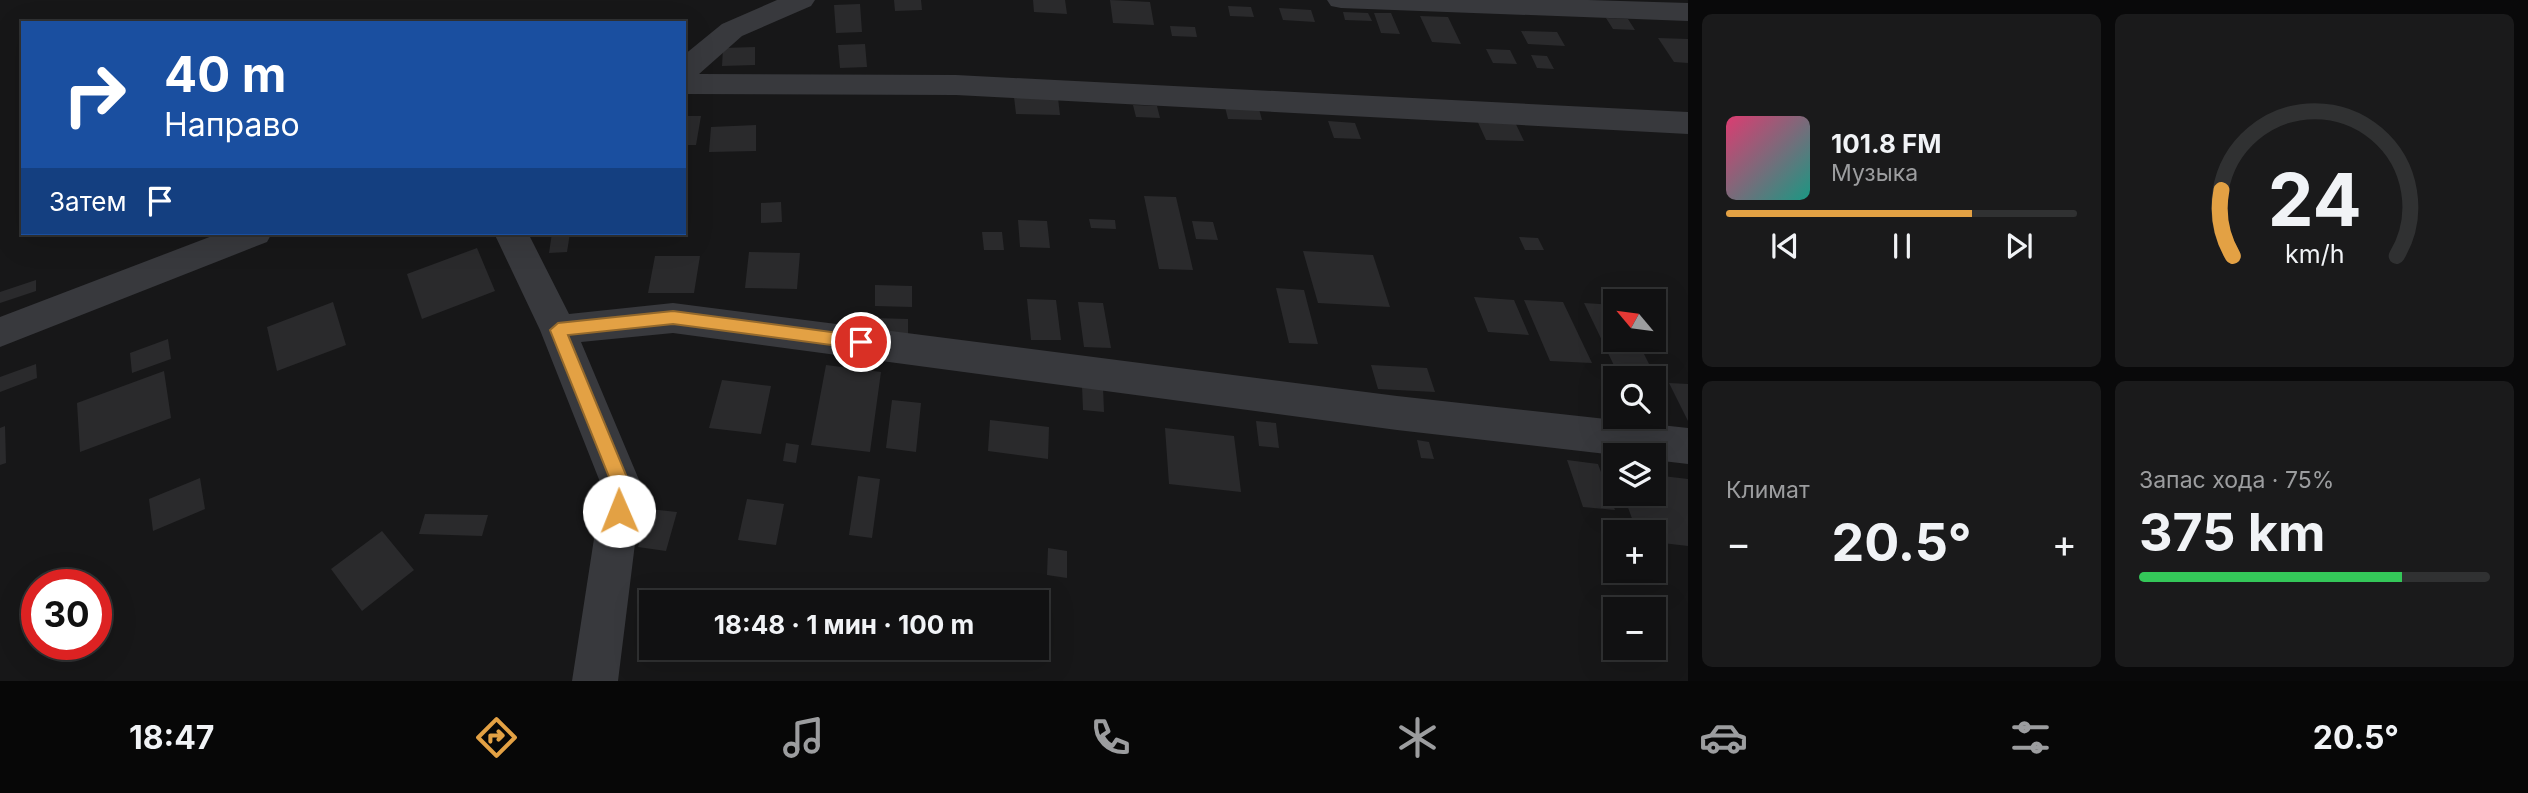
<!DOCTYPE html>
<html lang="ru">
<meta charset="utf-8">
<style>
:root{--surface:#111112;--page:#1a1a1b;--text:#f1f3f6;--muted:#9c9d9f;--line:#303132;--accent:#e3a144}
body{margin:0;font-family:Inter,sans-serif;background:var(--page);color:var(--text);height:100vh;display:flex;flex-direction:column;font-size:26px;white-space:nowrap}
*{box-sizing:border-box;margin:0}
p{font-size:23px;color:var(--muted)}
.icon{flex:none;width:38px;height:38px;fill:none;stroke:currentColor;stroke-width:2;stroke-linecap:round;stroke-linejoin:round}
.map{position:relative;flex:1;overflow:hidden}
.sheet{display:flex;flex-direction:column;gap:14px;padding:14px;background:#09090a;width:840px}
.sheet>*{flex:none}
.top-card{position:absolute;left:21px;top:21px;width:665px;height:214px;border-radius:0px;box-shadow:0 7px 28px #0002,0 0 0 2px var(--line);background:#1a4fa0;color:#fff;overflow:hidden}
.needle{width:46px;rotate:299deg}
.controls{position:absolute;left:1603px;top:289px;display:grid;gap:14px}
.controls a{display:grid;place-items:center;width:63px;height:63px;border-radius:0px;background:var(--surface);box-shadow:0 7px 28px #0002,0 0 0 2px var(--line);font-size:35px}
.speed{position:absolute;left:21px;top:569px;display:flex;gap:14px;font-size:35px;font-weight:700;text-align:center}
.speed>*{display:grid;place-content:center;width:91px;height:91px;border-radius:50%;background:var(--surface);box-shadow:0 7px 28px #0002,0 0 0 2px var(--line);line-height:1}
.speed .limit{border:10px solid #d22;background:#fff;color:#111}
.pin{position:absolute;display:grid;place-items:center;width:60px;height:60px;color:#fff;margin:-30px;border:4px solid #fff;border-radius:50%;box-shadow:0 2px 7px #0007}
.me{position:absolute;width:77px;margin:-38px;rotate:359deg;stroke-linejoin:round;filter:drop-shadow(0 0 5px #0008)}
.turn{display:flex;align-items:center;gap:24px;height:147px;padding:0 28px;font-size:32px}
.turn .icon{width:91px;height:91px;stroke-width:2.5}
.turn b{display:block;font-size:49px;line-height:60px}
.then{display:flex;align-items:center;height:66px;padding:0 28px;background:#0003;gap:14px;font-size:26px}
.big{font-size:52px;font-weight:700;line-height:1.1}
.sheet .widget{flex:1;display:flex;flex-direction:column;justify-content:center;gap:10px;min-width:0;padding:0 24px;border-radius:10px;background:var(--page)}
.sheet .dial{align-items:center;gap:0}
.dial svg{height:182px;overflow:visible;fill:none;stroke:var(--line);stroke-width:7;stroke-linecap:round;text-anchor:middle}
.dial text{fill:var(--text);stroke:none}
.song{display:flex;align-items:center;gap:21px}
.cover{width:84px;height:84px;border-radius:10px;background:linear-gradient(135deg,hsl(340 70% 55%),hsl(170 70% 35%))}
.played{height:7px;border-radius:4px;background:linear-gradient(90deg,var(--accent) 70%,var(--line) 70%)}
.keys{display:flex;justify-content:space-around;direction:ltr}
.heat{display:flex;justify-content:space-between;align-items:center;font-size:38px;direction:ltr}
.charge{height:10px;border-radius:5px;background:linear-gradient(90deg,#34c759 75%,var(--line) 0)}
.sheet .tiles{flex:1;display:grid;gap:14px;grid-template-columns:repeat(2,1fr)}
.trip{position:absolute;left:639px;top:590px;width:410px;height:70px;border-radius:0px;background:var(--surface);box-shadow:0 7px 28px #0002,0 0 0 2px var(--line);font-weight:700;line-height:70px;text-align:center}
.menu{display:flex;height:112px;justify-content:space-around;align-items:center;background:#070707;color:var(--muted)}
.menu .icon{width:49px;height:49px}
.menu .on{color:var(--accent)}
.menu b{font-size:32px;color:var(--text)}
main{display:flex;flex:1;min-height:0}
.map>svg:first-child{display:block}
.building{fill:#2a2a2c}
.lines{fill:none;stroke-linecap:round;stroke-linejoin:round}
.minor{fill:#38393d;fill-rule:evenodd}
.route{fill:#e3a144;stroke:#94692c;stroke-width:2}
</style>
<main>
<div class="map">
<svg width="1688" height="681" viewBox="0 0 1688 681">
<rect width="100%" height="100%" fill="#171718"/>
<path class="building" d="M894,0H921L922,10L895,11Z
M1033,0H1065L1067,14L1034,12Z
M1110,0L1150,2L1154,25L1113,23Z
M860,4L862,32L836,33L834,5Z
M1228,6L1251,7L1254,17L1230,16Z
M1279,8L1311,10L1315,22L1283,20Z
M1343,12L1368,13L1372,21L1345,20Z
M1374,13H1391L1400,34L1381,33Z
M1420,16L1448,17L1461,44L1432,42Z
M1606,18L1628,19L1635,30L1613,29Z
M1170,26L1195,27L1197,37L1172,36Z
M1521,31L1557,32L1565,46L1528,44Z
M1658,38L1688,39V63L1674,62Z
M865,44L867,67L840,68L838,45Z
M755,47V65L722,66L723,48Z
M1486,49L1510,50L1517,64L1493,63Z
M1531,55L1547,56L1554,69L1537,68Z
M1014,97L1058,98L1060,115L1016,114Z
M1224,103L1258,105L1262,120L1228,119Z
M1133,105L1157,106L1160,118L1136,117Z
M684,116H701L696,145H684Z
M1475,116L1513,118L1524,141L1486,140Z
M1328,121L1355,123L1361,139L1334,138Z
M756,125V151L709,152L711,127Z
M1144,196L1176,197L1193,270L1159,269Z
M781,202L782,222L761,223V203Z
M1089,219L1115,220L1116,229L1091,228Z
M1018,220L1047,221L1050,248L1020,247Z
M1192,221L1213,222L1218,240L1196,239Z
M982,232H1002L1004,250H984Z
M552,233H570L567,252L549,253Z
M1519,237L1538,238L1544,250H1525Z
M477,248L495,291L422,319L407,274Z
M1303,251L1373,255L1390,307L1318,303Z
M749,252L800,253L797,289L745,288Z
M655,256H700L694,293H648Z
M36,280V291L0,303V292Z
M875,285L912,286V307L875,306Z
M1276,288L1304,290L1318,344L1289,343Z
M1474,297L1514,300L1529,335L1488,332Z
M1027,299L1056,300L1061,340H1031Z
M1524,300L1563,302L1592,363L1550,361Z
M333,302L346,345L277,371L267,327Z
M1078,302L1103,303L1111,348L1084,347Z
M1584,303L1615,305V340H1637L1661,388L1654,387V378H1620Z
M872,318L908,319V339L871,338Z
M168,339L171,359L132,373L130,353Z
M36,364L37,378L0,392V377Z
M826,365L881,372L870,452L811,445Z
M1371,365L1427,368L1435,392L1378,389Z
M164,371L171,418L80,452L77,403Z
M722,380L771,386L761,434L709,428Z
M1669,383L1688,384V421Z
M1082,385L1103,387L1104,412L1083,410Z
M892,400L921,403L916,452L886,448Z
M990,420L1049,427L1048,459L988,451Z
M1256,421L1276,423L1279,448L1259,446Z
M5,426L6,463L0,465V428Z
M1165,428L1234,436L1241,492L1169,484Z
M1417,440L1429,442L1434,459L1421,458Z
M786,443L799,445L796,463L783,461Z
M1567,460L1598,464L1615,510L1583,507Z
M1654,475L1688,479V546L1654,542V532H1637L1623,494H1654Z
M858,476L880,479L872,538L849,535Z
M200,478L205,509L153,531L149,499Z
M747,499L784,504L776,545L738,540Z
M649,509L677,512L666,551L638,547Z
M425,514L488,515L482,536L419,534Z
M382,531L414,570L362,611L331,569Z
M1048,548L1067,551V578L1047,575Z"/>
<g class="lines">
<path class="minor" d="M777,0H815L811,6L742,36L699,74L956,75L1688,112V134L956,95L684,94V55L722,24Z
M1327,0H1588L1688,3V21L1341,8L1331,6Z
M220,233H272L267,242L0,347V317Z
M494,233H528L569,314L673,303L1397,396L1688,428V464L1654,460V455H1615L1397,430L673,333L581,342L642,487L618,681H572L602,487L540,330Z"/>
</g>
<path class="route" d="M673,311L861,336L869,342L861,349L673,324L568,335L631,487L625,517L619,519L612,517L610,511L613,487L550,330L558,323Z"/>
</svg>
<div class="controls">
<a><svg class="needle" viewBox="-14 -14 28 28"><path d="M0-13l5 13h-10z" fill="#e53935"/><path d="M0 13l5-13h-10z" fill="#9c9d9f"/></svg></a>
<a><svg class="icon" aria-label="search" viewBox="0 0 24 24"><circle cx="10" cy="10" r="6"/><path d="M15 15l6 6"/></svg></a>
<a><svg class="icon" aria-label="layers" viewBox="0 0 24 24"><path d="M12 4l9 5-9 5-9-5zM3 14l9 5 9-5"/></svg></a>
<a>+</a>
<a>−</a>
</div>
<div class="speed"><div class="limit">30</div></div>
<div class="pin" style="left:861px;top:342px;background:#d93025"><svg class="icon" aria-label="arrive" viewBox="0 0 24 24"><path d="M6 21V4h12l-3 4 3 4H6"/></svg></div>
<svg class="me" style="left:619px;top:511px" viewBox="-20 -20 40 40"><circle r="19" fill="#fff"/><path d="M0-13L10 11 0 6-10 11z" fill="#e3a144"/></svg>
<div class="trip">18:48 · 1 мин · 100 m</div>
<div class="top-card">
<div class="turn"><svg class="icon" aria-label="right" viewBox="0 0 24 24"><path d="M7 20v-9h11M14 6l5 5-5 5"/></svg><div><b>40 m</b>Направо</div></div>
<div class="then">Затем<svg class="icon" aria-label="arrive" viewBox="0 0 24 24"><path d="M6 21V4h12l-3 4 3 4H6"/></svg></div>
</div>
</div>
<section class="sheet">
<div class="tiles">
<div class="widget">
<div class="song"><i class="cover"></i><div><b>101.8 FM</b><p>Музыка</p></div></div>
<div class="played"></div>
<div class="keys"><svg class="icon" aria-label="previous" viewBox="0 0 24 24"><path d="M18 5L8 12l10 7zM5 5v14"/></svg><svg class="icon" aria-label="pause" viewBox="0 0 24 24"><path d="M8 5v14M16 5v14"/></svg><svg class="icon" aria-label="next" viewBox="0 0 24 24"><path d="M6 5l10 7-10 7zM19 5v14"/></svg></div>
</div>
<div class="widget dial"><svg viewBox="0 0 100 80">
<path d="M14 69A42 42 0 1 1 86 69"/>
<path d="M14 69A42 42 0 0 1 9 40" stroke="#e3a144"/>
<text x="50" y="56" font-size="32" font-weight="700">24</text>
<text x="50" y="72" font-size="11">km/h</text>
</svg></div>
<div class="widget"><p>Климат</p>
<div class="heat"><a>−</a><b class="big">20.5°</b><a>+</a></div>
</div>
<div class="widget"><p>Запас хода · 75%</p><b class="big">375 km</b><div class="charge"></div></div>
</div>
</section>
</main>
<nav class="menu">
<b>18:47</b>
<svg class="icon on" aria-label="directions" viewBox="0 0 24 24"><path d="M12 3l9 9-9 9-9-9zM9 14v-3h6M13 9l2 2-2 2"/></svg>
<svg class="icon" aria-label="music" viewBox="0 0 24 24"><path d="M9 18V5l10-2v13"/><circle cx="6" cy="18" r="3"/><circle cx="16" cy="16" r="3"/></svg>
<svg class="icon" aria-label="phone" viewBox="0 0 24 24"><path d="M5 4h4l2 5-3 2q2 4 5 5l2-3 5 2v4C11 20 4 13 5 4z"/></svg>
<svg class="icon" aria-label="climate" viewBox="0 0 24 24"><path d="M12 3v18M4 7l16 10M4 17L20 7"/></svg>
<svg class="icon" aria-label="car" viewBox="0 0 24 24"><path d="M5 17H2v-5l4-1 3-4h7l3 4 3 1v5h-3M9 17h6M6 11h13"/><circle cx="7" cy="17" r="2"/><circle cx="17" cy="17" r="2"/></svg>
<svg class="icon" aria-label="filters" viewBox="0 0 24 24"><path d="M4 7h16M4 17h16"/><circle cx="9" cy="7" r="2"/><circle cx="15" cy="17" r="2"/></svg>
<b>20.5°</b>
</nav>
